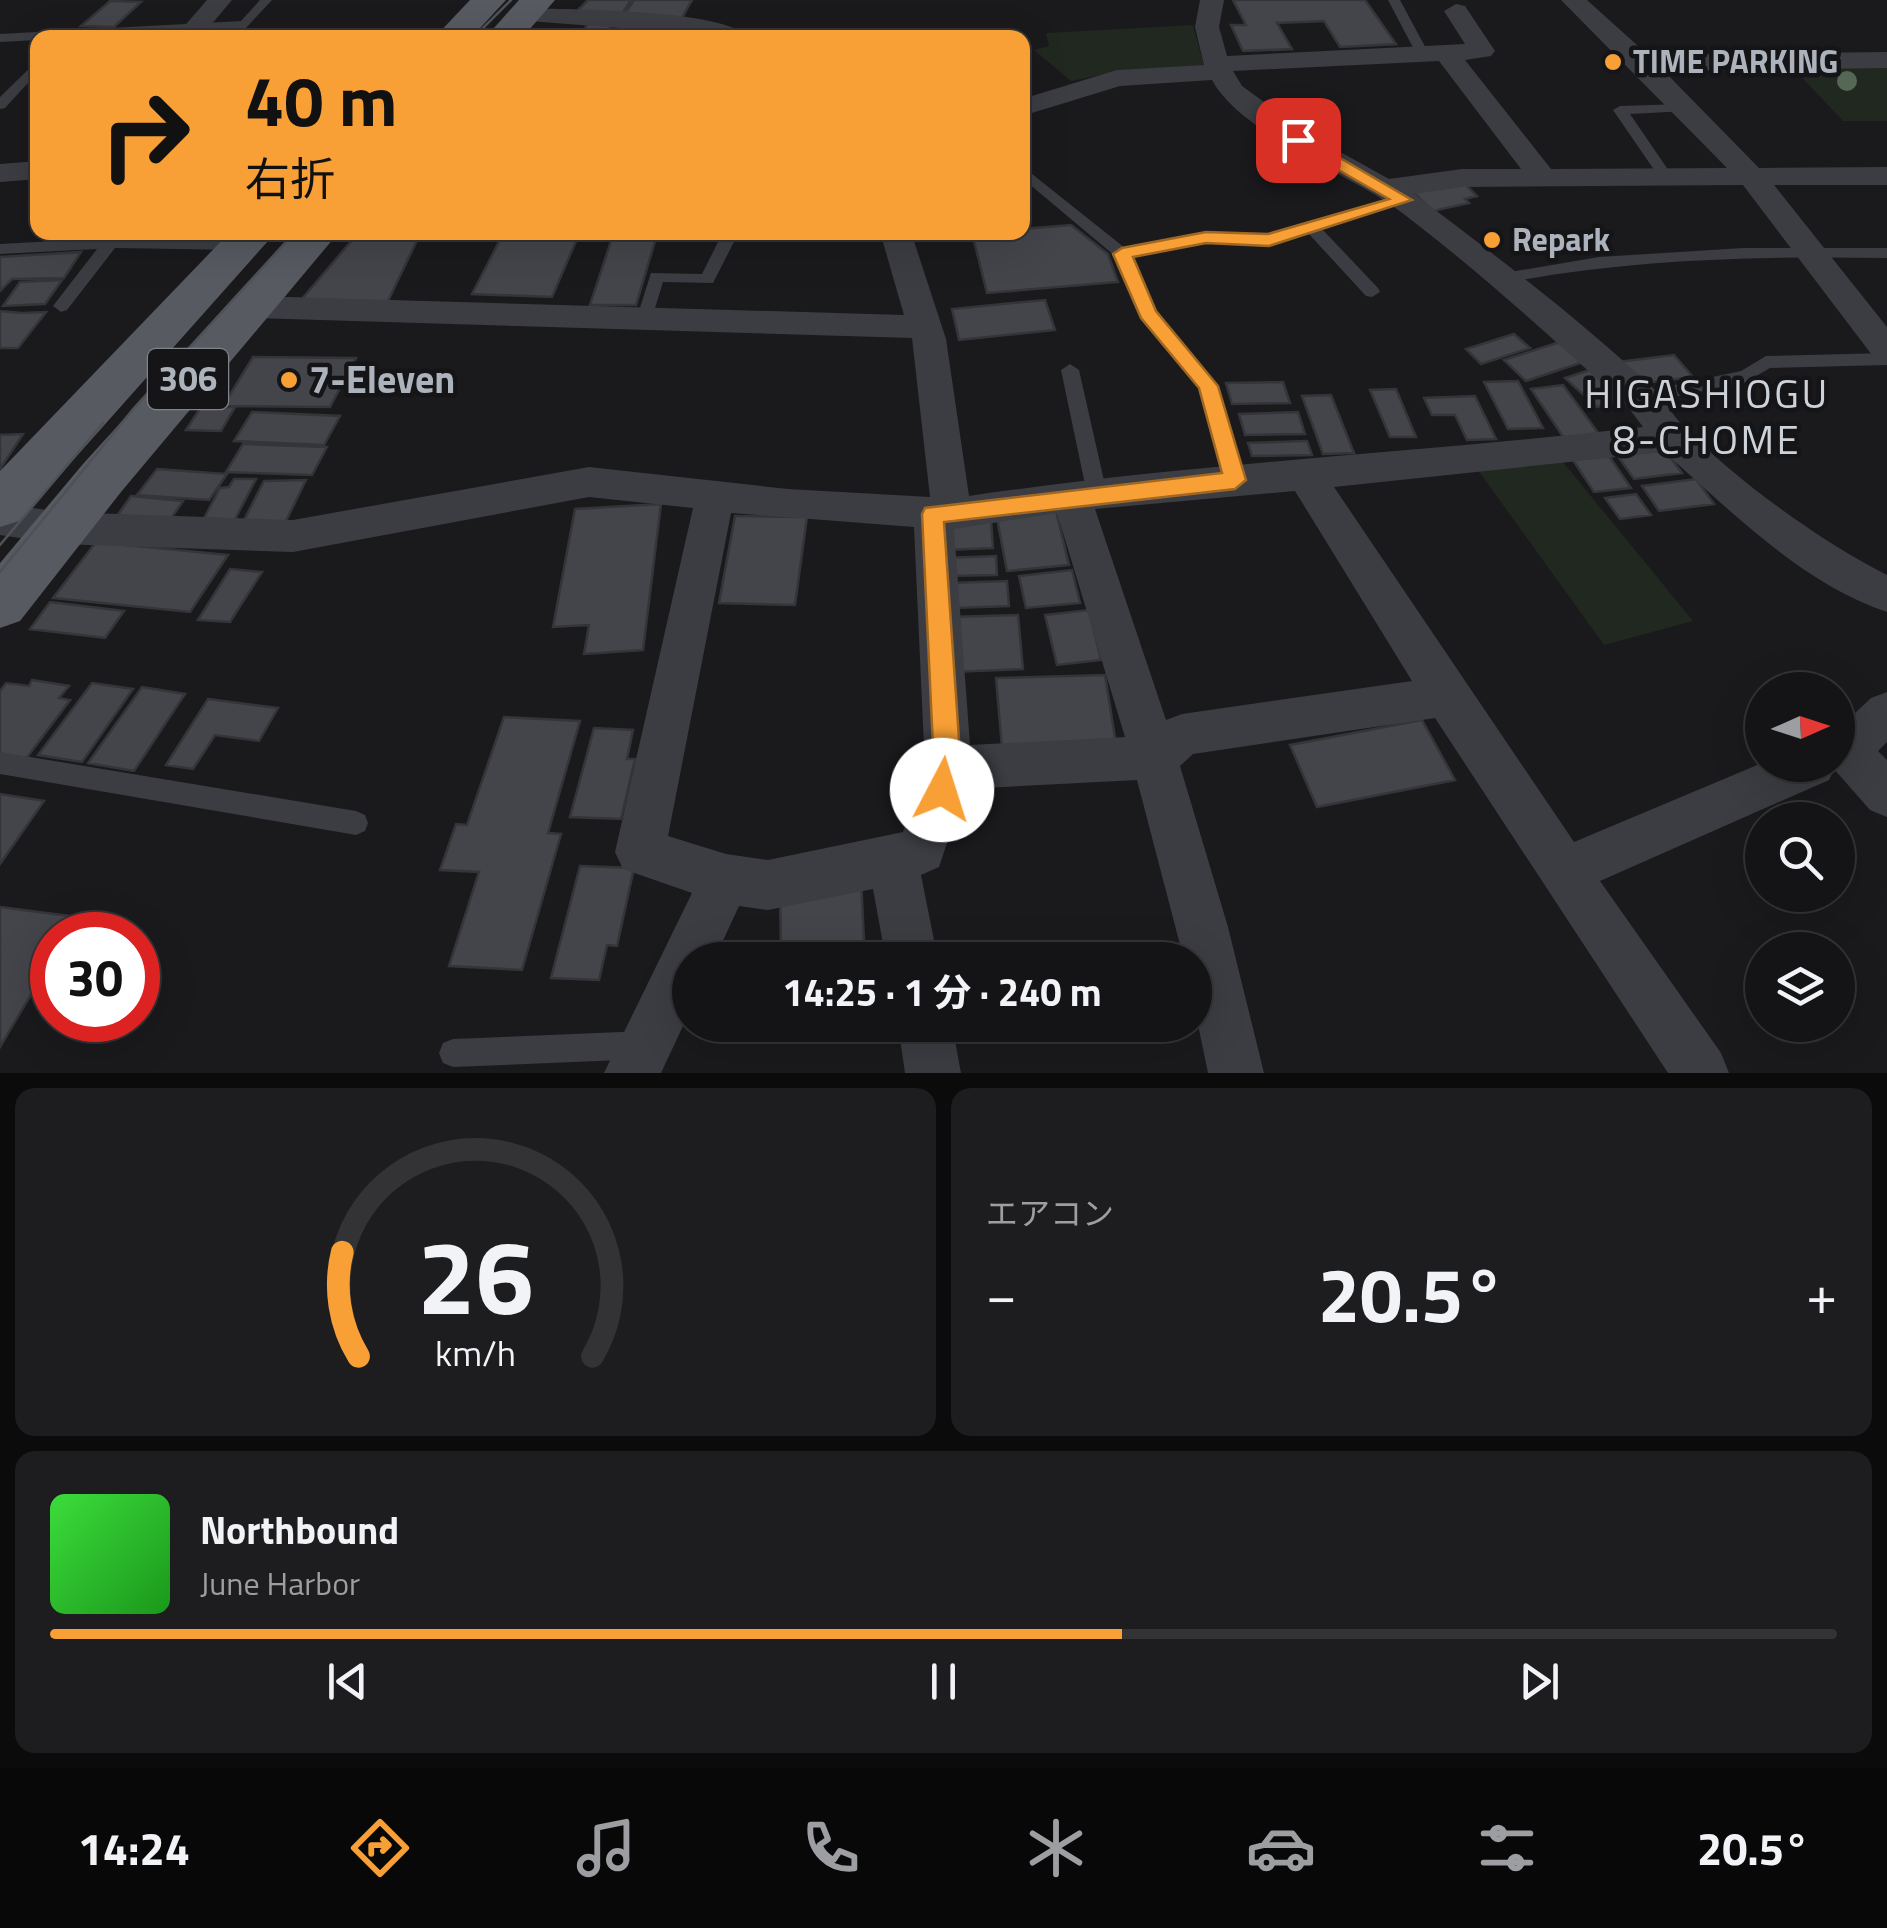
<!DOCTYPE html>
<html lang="ja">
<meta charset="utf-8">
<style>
:root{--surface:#141416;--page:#1d1d1f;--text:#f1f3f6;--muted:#9d9ea1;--line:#333335;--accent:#f8a036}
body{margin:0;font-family:"Titillium Web","Noto Sans JP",sans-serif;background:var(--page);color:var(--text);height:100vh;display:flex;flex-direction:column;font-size:38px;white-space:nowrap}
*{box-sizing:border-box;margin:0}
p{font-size:32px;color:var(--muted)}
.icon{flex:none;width:55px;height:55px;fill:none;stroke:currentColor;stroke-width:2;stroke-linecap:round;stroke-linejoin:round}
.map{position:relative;height:1073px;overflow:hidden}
.side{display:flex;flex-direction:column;gap:15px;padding:15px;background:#0b0b0c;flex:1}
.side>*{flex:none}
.guide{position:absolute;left:30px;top:30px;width:1000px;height:210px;border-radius:20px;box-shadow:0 10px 40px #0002,0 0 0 2px var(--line);background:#f8a036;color:#111;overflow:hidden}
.needle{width:65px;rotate:87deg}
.buttons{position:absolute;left:1745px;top:672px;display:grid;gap:20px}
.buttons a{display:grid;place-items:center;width:110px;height:110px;border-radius:50%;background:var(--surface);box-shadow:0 10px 40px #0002,0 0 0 2px var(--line);font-size:50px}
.speed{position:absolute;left:30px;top:912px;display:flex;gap:20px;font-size:50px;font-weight:700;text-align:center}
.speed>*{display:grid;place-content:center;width:130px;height:130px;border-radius:50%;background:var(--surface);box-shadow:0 10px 40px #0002,0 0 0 2px var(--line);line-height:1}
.speed .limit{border:15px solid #d22;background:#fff;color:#111}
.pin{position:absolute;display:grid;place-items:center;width:85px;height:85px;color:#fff;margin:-42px;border-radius:20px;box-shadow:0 5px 15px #0006}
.me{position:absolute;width:110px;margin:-55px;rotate:5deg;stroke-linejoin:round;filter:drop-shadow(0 0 8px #0008)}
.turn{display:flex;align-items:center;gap:35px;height:210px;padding:0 50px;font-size:45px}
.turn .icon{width:130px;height:130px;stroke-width:2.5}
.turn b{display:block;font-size:70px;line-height:85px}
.big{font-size:75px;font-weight:700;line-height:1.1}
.side .widget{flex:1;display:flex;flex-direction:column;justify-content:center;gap:15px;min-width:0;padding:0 35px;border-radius:20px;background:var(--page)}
.side .dial{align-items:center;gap:0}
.dial svg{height:260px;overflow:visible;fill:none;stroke:var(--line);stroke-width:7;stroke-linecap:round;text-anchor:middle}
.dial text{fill:var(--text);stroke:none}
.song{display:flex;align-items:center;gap:30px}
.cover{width:120px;height:120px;border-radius:15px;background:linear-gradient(135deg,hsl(120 70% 55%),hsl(120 70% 35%))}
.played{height:10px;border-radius:5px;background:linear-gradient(90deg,var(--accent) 60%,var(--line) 60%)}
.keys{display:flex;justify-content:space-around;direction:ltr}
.heat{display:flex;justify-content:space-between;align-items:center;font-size:55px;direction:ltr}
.side .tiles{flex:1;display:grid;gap:15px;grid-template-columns:1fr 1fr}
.widget:last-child{grid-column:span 2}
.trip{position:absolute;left:672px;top:942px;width:540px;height:100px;border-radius:50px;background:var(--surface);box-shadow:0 10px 40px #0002,0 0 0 2px var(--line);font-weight:700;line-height:100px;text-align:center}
.dock{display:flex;height:160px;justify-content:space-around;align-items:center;background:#080809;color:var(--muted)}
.dock .icon{width:70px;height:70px}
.dock .active{color:var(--accent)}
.dock b{font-size:45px;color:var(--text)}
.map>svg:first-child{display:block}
.green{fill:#202820}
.building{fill:#44454a;stroke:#343539;stroke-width:2.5}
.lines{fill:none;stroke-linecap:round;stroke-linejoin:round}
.lane{fill:#3b3d42;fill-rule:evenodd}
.street{fill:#3b3d42;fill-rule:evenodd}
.primary{fill:#575a61;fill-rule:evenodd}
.tram{stroke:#4e5157;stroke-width:2.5}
.tree{fill:#556855}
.route{fill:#f8a036;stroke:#a16823;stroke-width:2.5}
.poi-dot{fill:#f8a036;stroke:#151518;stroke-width:4}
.labels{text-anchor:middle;stroke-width:9;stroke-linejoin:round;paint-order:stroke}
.far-poi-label{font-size:32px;font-weight:bold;fill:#acb3bc;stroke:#151518;text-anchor:start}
.shield{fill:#151518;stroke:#7f848b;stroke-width:2.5}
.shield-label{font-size:35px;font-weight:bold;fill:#acb3bc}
.poi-label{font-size:38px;font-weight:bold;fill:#acb3bc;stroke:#151518;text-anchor:start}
.neighbourhood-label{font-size:40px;letter-spacing:2.5px;fill:#cdd2d8;stroke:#151518}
</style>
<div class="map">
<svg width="1887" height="1073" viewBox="0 0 1887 1073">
<rect width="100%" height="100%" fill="#1a1a1d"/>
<path class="green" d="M1193,25L1204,66L1133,69L1071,81L1034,50L1049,46L1046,33Z
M1791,66L1887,67V121H1843Z
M1558,456L1693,621L1604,645L1475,466Z"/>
<path class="building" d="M588,0H631L618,20L571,17Z
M634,0H692L679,23L621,19Z
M1233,0H1365L1396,44L1340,47L1324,21L1277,23L1292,49L1243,51L1231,25H1246Z
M110,1L141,2L114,27L81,26Z
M588,24L611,26L607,31L637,33L634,38H578Z
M1462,181L1477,196L1465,199L1469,203L1433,211L1413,192Z
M1071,225L1108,254L1118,282L987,293L972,233L1022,232V229Z
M359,232H421L387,303L301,300Z
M504,232H580L552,297L472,294Z
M612,238H656L636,305H590Z
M81,252L64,278L12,279L0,291V257Z
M62,280L45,304L3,306L20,282Z
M1045,300L1055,330L959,340L952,309Z
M0,311L22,313L46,312L18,348H0Z
M1514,334L1530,348L1481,364L1466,349Z
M1563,341L1586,361L1526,381L1504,360Z
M1674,355L1693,377L1636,384L1618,362Z
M253,357L356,358L330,407L223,406Z
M1593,369L1626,397L1597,407L1565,378Z
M1518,381L1543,428L1508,429L1484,382Z
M1283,382L1290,403L1232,404L1226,383Z
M1563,385L1599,434L1564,438L1531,389Z
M1396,389L1416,437H1390L1370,390Z
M1331,395L1354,453L1323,454L1302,396Z
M1475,396L1496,439L1467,440L1455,415H1432L1424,398Z
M201,407H235L221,431L186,430Z
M252,412L340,416L324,445L234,441Z
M1298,412L1305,434L1245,435L1239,414Z
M23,434L0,469V435Z
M1307,441L1312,455L1252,456L1248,443Z
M243,444L327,447L312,475L226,472Z
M1664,449L1682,473L1634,479L1617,455Z
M1609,456L1631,488L1594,492L1573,460Z
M157,469L227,474L209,500L137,495Z
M234,479H256L232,525L200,526L220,488L229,487Z
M1696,479L1714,504L1659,511L1642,486Z
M306,480L282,529L239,530L264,481Z
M1636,494L1651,515L1620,519L1605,498Z
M131,496L183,501L163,530L110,526Z
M661,504L643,650L584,654L589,625L553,627L575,509Z
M1055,507L1069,565L1007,571L996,513Z
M735,516L807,517L795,605L719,603Z
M991,520L993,548L943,550L942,521Z
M96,542L228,555L190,612L53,598Z
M996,556L997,575L945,576L944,558Z
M230,569L262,572L230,622L198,620Z
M1072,570L1080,603L1026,608L1019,576Z
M1007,581L1009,606L954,608L952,583Z
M50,602L124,611L105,638L30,629Z
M1089,610L1101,660L1057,665L1045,615Z
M1018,615L1023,669L952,672L949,617Z
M1105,675L1116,744L1002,748L996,678Z
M32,680L69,686L59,698L70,700L25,760L0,756V691L6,683L29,686Z
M92,683L133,689L82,762L38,755Z
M142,687L185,694L134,771L88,763Z
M208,699L278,708L259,741L215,735L193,769L166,765Z
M504,717L580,721L548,833L561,834L522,970L449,966L479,872L440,870L456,824L467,825Z
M1422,720L1455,780L1317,807L1290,745Z
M594,728L633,730L627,759H635L621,819L570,817Z
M0,794L44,801L0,864Z
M580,866L634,868L617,946L607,945L599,980L551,978Z
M861,879L865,960H781L780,887Z
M0,907L78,917L67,935H52V959L0,1047Z
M781,1025H868V1027L781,1036Z"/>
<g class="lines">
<path class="lane" d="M260,0H272L245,29L0,42V34L241,21Z
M1388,0H1400L1429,54L1428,57H1418Z
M38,60V72L5,108L0,109V97Z
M1682,104L1689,108L1687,111L1630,114L1671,174L1659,177L1613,110L1620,106Z
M1022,166L1125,248L1206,233L1268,235L1404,195L1412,200L1322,229L1378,288L1380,292L1372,297L1366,296L1308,233L1269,245L1206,243L1131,257L1154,312L1217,386L1245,480L1235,487L1225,480L1200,388L1141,318L1115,256L1022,178Z
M723,232H739L713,283L663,282L651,321H639L637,317L651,273L702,274Z
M131,237L242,240L250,245L242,250L115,248L67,310L61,312L53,306L97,249L0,254V244Z
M1743,248H1887V258C1758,256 1631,259 1504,283L1496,278L1504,273L1599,257Z
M1887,353V365L1770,368L1746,382L1641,404L1632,398L1641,392L1741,371L1766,356Z
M1070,364L1079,370L1107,494L1097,501L1087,494L1061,370Z
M0,752L356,811L365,815L368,823L365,831L356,835L0,774Z
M645,1031L655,1035L659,1045L655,1055L645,1059L453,1067L443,1063L439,1053L443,1043L453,1039Z"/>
<path class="street" d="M207,0H232L200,38H174Z
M1200,0H1224L1219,27L1227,56L1465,44L1444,11L1456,4L1465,6L1495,51L1491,56L1465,60L1551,169L1727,168L1561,0H1587L1648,55L1887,52V68L1664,71L1759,168L1887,167V185H1774L1887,327V363L1875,359L1743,185L1462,187L1414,194C1495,255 1577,317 1651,386C1664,398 1672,415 1684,427C1737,481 1820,541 1887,575V612C1801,583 1730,510 1664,452L1334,487L1574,842L1762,763L1838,765V729L1871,698L1887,692V742L1878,751L1887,760V817L1870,810L1834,769L1829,780L1600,881L1721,1053L1729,1073H1668L1435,718L1193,754L1180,766L1228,927L1264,1073H1208L1195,1010V960H1184L1137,780L965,789L939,867L921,875L938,960H886L873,889L768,910L739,906L714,960H690V1011L661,1073H604L692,893L623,869L615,852L693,508L589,497L293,552L60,544L0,535V503L60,512L293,520L589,467L788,489L930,497L912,338L251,318L239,315L234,307L239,299L251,296L904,315L880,232H911L946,339L969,496C1192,463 1419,453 1643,427L1628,407C1553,339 1478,270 1397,209C1348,173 1241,134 1212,80L1120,86L1022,116V99L1117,70L1204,65L1195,27ZM1439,61L1521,169H1462L1389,179L1308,134L1242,86L1233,71ZM1295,491L1412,681L1182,714L1166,720L1095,509ZM731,513L914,527L925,768L903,832L768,860L726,854L668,836ZM1057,513L1125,737L970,745L954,529Z
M524,8C568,10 723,8 750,38L515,20L512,15L515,10Z
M38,161V179L0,182V164Z
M898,1025H952L961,1073H905Z"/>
<path class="primary" d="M470,0H506L471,38H434Z
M519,0H555L522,38H485Z
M230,232H276L19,521L0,527V471Z
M294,232H339L121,492L20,621L0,628V563L83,464Z"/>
<path class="tram" d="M473,38L511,0
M0,545L103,423
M0,572L134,408L295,232"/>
</g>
<circle class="tree" cx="1847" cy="81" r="10"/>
<path class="route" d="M1293,137H1304L1412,200L1269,246L1206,243L1133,257L1156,311L1218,386L1246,480L1235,489L944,522L961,768L951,799L942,803L932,799L928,790L934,768L922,514L925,508L1222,473L1199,388L1141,318L1113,254L1122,248L1206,232L1268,234L1389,199L1293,144Z"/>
<g class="poi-dot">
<circle cx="1613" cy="62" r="10"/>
<circle cx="1492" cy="240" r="10"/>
<circle cx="289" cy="380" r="10"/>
</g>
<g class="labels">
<g class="far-poi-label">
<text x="1633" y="73">TIME PARKING</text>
<text x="1512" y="251">Repark</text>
</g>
<rect class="shield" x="148" y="349" width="80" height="60" rx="8"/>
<g class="shield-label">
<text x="188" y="391">306</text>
</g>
<g class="poi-label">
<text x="309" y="393">7-Eleven</text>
</g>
<g class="neighbourhood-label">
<text x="1707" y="408">HIGASHIOGU<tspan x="1707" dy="46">8-CHOME</tspan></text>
</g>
</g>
</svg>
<div class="buttons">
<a><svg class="needle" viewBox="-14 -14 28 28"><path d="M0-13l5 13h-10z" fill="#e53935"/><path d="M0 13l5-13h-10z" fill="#9d9ea1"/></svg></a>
<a><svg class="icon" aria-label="search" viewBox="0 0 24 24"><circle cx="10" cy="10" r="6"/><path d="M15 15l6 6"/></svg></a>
<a><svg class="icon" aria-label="layers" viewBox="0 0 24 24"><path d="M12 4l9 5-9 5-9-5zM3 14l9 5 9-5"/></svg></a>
</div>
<div class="speed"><div class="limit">30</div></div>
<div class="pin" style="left:1298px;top:140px;background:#d93025"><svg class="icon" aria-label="arrive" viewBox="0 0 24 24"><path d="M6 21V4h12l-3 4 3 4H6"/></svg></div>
<svg class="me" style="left:942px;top:790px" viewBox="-20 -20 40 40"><circle r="19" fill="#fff"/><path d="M0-13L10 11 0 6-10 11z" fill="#f8a036"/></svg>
<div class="trip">14:25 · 1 分 · 240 m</div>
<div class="guide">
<div class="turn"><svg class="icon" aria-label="right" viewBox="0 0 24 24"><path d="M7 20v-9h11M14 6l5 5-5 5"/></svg><div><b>40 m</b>右折</div></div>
</div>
</div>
<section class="side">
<div class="tiles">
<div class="widget dial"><svg viewBox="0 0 100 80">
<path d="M14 69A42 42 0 1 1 86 69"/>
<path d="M14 69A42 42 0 0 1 9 37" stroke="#f8a036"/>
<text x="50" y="56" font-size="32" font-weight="700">26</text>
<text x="50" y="72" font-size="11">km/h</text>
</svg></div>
<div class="widget"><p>エアコン</p>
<div class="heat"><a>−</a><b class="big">20.5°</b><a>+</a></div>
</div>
<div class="widget">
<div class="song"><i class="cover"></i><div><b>Northbound</b><p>June Harbor</p></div></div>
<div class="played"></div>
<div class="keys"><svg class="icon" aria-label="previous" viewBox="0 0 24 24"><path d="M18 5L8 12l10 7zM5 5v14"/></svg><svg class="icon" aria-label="pause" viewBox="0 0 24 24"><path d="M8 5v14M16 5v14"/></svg><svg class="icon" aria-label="next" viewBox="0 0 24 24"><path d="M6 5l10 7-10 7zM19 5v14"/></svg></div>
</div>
</div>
</section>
<nav class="dock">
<b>14:24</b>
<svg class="icon active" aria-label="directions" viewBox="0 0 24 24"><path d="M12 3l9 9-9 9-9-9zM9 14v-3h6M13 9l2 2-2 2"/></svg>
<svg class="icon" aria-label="music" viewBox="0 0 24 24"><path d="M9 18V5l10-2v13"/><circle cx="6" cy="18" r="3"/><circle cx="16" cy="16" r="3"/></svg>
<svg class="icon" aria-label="phone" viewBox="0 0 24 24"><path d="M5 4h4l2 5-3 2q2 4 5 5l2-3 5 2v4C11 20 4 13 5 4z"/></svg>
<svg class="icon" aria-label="climate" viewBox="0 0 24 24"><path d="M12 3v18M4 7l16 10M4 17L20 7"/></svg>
<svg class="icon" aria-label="car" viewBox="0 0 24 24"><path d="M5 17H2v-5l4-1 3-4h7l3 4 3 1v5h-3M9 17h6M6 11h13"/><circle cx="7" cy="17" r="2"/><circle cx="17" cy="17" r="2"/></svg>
<svg class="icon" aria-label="filters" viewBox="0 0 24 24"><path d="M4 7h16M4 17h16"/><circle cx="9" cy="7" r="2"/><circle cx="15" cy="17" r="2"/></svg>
<b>20.5°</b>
</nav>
